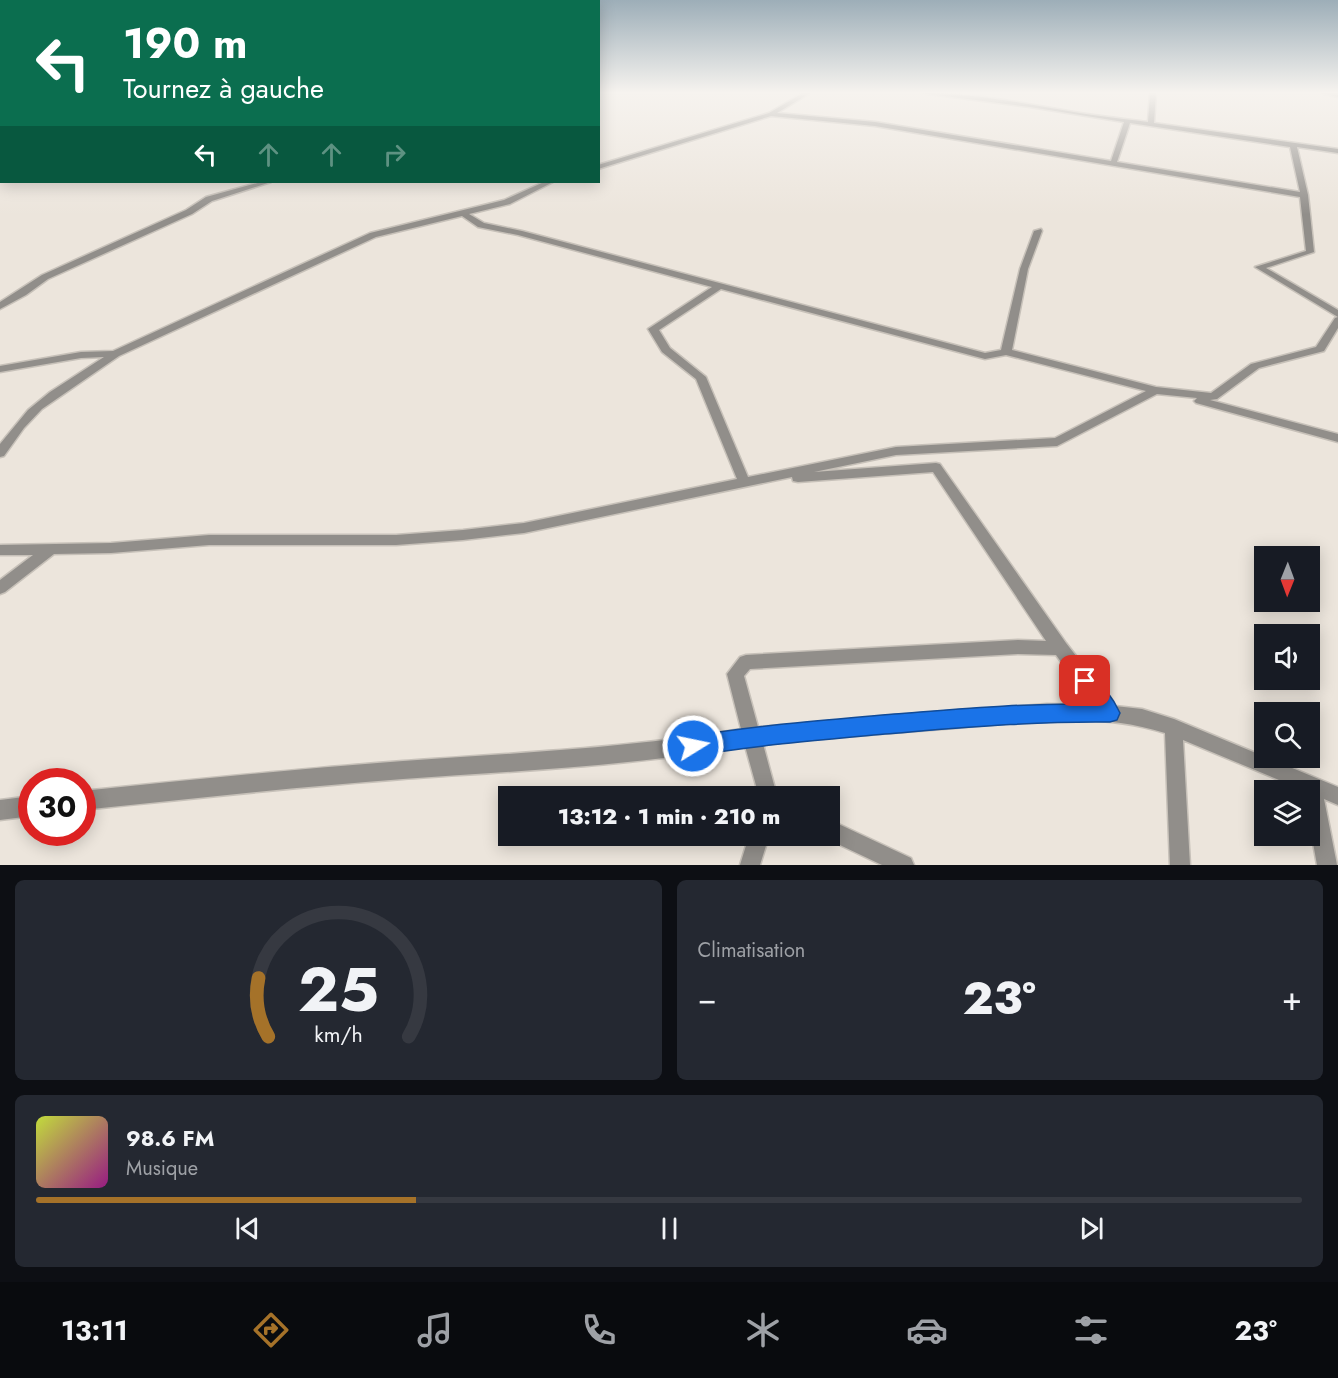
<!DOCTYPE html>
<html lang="fr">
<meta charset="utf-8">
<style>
:root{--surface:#171b24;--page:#242831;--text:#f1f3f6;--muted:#9ea1a6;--line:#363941;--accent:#a57229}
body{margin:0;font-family:Jost,sans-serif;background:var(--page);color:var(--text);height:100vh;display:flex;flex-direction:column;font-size:22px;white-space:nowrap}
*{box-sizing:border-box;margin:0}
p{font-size:20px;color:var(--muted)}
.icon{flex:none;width:33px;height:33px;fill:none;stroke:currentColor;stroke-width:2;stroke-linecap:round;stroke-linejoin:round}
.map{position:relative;height:865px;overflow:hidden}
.side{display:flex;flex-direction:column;gap:15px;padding:15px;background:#0d0f14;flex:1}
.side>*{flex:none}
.hud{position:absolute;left:0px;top:0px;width:600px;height:183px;box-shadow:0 3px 15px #0003;background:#0b6e4f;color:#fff;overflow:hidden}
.needle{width:39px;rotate:181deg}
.controls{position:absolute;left:1254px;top:546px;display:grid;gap:12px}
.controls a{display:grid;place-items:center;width:66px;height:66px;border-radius:0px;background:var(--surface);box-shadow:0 3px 15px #0003;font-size:30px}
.speed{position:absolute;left:18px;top:768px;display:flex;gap:12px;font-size:30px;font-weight:700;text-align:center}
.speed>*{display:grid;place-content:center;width:78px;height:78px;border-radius:50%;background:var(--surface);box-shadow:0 3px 15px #0003;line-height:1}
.speed .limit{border:9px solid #d22;background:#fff;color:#111}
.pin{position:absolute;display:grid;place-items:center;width:51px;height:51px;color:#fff;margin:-26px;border-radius:12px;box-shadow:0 3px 9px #0006}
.me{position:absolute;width:66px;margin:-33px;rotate:80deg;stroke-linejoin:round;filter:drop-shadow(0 0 4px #0008)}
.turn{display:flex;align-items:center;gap:21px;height:126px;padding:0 24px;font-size:27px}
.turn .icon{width:78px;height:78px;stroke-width:2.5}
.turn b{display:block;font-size:42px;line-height:51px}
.lanes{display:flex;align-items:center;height:57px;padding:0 24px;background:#0003;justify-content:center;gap:30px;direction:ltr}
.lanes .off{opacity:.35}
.big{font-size:45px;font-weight:800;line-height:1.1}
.side .widget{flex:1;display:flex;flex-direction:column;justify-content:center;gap:9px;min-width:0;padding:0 21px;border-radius:9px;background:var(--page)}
.side .dial{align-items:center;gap:0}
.dial svg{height:156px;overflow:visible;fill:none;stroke:var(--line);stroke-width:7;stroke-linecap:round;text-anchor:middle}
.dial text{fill:var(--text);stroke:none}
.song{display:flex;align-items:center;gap:18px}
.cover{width:72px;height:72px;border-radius:9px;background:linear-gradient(135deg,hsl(70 70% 55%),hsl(310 70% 35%))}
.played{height:6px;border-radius:3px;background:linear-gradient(90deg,var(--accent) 30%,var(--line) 30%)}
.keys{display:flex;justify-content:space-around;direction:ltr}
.heat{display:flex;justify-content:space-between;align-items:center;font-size:33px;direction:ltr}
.side .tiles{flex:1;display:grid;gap:15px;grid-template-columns:1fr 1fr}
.widget:last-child{grid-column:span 2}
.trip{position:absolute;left:498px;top:786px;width:342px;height:60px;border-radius:0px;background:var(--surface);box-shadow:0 3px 15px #0003;font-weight:800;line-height:60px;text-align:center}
.tab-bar{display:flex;height:96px;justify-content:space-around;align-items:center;background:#090b0e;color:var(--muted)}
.tab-bar .icon{width:42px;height:42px}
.tab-bar .selected{color:var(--accent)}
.tab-bar b{font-size:27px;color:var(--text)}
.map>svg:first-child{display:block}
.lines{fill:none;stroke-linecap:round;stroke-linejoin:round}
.street-casing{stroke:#c7c1b9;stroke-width:3}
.street{fill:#918e8a;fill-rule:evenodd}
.route{fill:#1a73e8;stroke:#114b97;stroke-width:1.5}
</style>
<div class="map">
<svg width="1338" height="865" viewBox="0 0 1338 865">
<rect width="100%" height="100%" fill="#ece5dc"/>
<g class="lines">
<g class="street-casing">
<path id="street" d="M803,93H810L777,113L875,122L1111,161L1124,122L1030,107L921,93C966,93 1012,101 1057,109C1087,115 1118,118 1148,122L1150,93H1156L1154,123L1338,149V153L1297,147L1308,195L1314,252L1266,268L1338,310V317L1255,267L1306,251L1300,197L875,126L771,116L598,169V165L769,113ZM1130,123L1290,147L1300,192L1117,162Z
M1321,93H1338V97Z
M0,168H2L0,173Z
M261,182H271L212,201L192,214L48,279L26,295L0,309V302L42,275L186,210L206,197Z
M544,182H553L510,204L469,214L484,223L522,231L985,353L1001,350L1020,269L1034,231L1041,229L1042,231L1028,269L1012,350L1156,387L1211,393L1251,364L1316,347L1335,318L1338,317V328L1324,351L1259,368L1217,399L1210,400L1338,434V442L1196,403L1194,401L1197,398L1157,394L1057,446L896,455L814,472L936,463L940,464L1066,643L1115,706L1142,709L1174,719L1338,787V805L1324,799L1337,865H1317L1310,826V790H1303L1183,740L1190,865H1170L1165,733C1098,711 1025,722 955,728C891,733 827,738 763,744L777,796H759L745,746C632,766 517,771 403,779C296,787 189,799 82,810V791C189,780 296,769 403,761C516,753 629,748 741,729L727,674L740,657L746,655L1018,640L1046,641L933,472L798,482L793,481L792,477L524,533L463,540L396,545H209L111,553L54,554L5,592L0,594V580L33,555H0V545L111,543L209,535H396L463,530L524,523L737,479L696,379L662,352L648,329L712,287L518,235L478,227L462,216L376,237L119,356L42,409L24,428L4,456L0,457V444L28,410L50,392L104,357L81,358L0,372V366L81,352L113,351L370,233L504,200ZM721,289L985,359L1006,355L1146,391L1055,438L896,447L748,477L706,377L670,348L659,330ZM1018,654L1056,655L1093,705L1047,704L758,727L744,676L750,669Z
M32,796V816L0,820V800Z
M830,820L911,858L914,865H882L823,837L822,836H830Z
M749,836H769L760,865H740Z"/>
</g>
<use href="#street" class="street"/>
</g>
<linearGradient id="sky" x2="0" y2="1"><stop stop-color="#9daeb8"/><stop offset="0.43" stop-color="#f6f3ef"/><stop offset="1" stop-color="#f6f3ef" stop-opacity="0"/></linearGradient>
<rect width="1338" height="215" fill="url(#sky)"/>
<path class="route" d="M1085,672C1099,677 1114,700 1120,713L1117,720L1110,722C1035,721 960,728 885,734C821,740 757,745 693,756L686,753L683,746L686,739L693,736C760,725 827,720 894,714C960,709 1025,703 1091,704L1076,681L1079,675Z"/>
</svg>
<div class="controls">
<a><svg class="needle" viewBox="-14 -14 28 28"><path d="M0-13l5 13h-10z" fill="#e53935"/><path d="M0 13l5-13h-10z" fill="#9ea1a6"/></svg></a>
<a><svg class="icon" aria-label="sound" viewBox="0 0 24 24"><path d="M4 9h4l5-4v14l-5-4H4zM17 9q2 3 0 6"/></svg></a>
<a><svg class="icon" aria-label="search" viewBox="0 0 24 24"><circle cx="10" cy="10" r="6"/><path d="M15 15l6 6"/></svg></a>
<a><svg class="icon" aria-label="layers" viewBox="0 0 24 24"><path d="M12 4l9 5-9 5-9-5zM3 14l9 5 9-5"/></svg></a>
</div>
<div class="speed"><div class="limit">30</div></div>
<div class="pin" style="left:1085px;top:681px;background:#d93025"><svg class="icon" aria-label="arrive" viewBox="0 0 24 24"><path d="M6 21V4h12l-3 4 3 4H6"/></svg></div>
<svg class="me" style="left:693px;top:746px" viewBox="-20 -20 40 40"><circle r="17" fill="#1a73e8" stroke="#fff" stroke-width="3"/><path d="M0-11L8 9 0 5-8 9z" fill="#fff"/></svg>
<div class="trip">13:12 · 1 min · 210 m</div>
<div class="hud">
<div class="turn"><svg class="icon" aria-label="left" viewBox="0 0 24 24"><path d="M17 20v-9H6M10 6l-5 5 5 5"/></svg><div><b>190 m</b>Tournez à gauche</div></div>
<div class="lanes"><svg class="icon" aria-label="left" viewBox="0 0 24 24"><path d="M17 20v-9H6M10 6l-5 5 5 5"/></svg><svg class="icon off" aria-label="ahead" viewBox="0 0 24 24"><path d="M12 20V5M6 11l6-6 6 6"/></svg><svg class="icon off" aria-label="ahead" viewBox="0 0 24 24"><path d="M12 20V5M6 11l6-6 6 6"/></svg><svg class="icon off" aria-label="right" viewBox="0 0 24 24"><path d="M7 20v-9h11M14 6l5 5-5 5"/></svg></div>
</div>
</div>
<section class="side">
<div class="tiles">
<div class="widget dial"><svg viewBox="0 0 100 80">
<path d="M14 69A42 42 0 1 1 86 69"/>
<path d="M14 69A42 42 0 0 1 9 39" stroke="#a57229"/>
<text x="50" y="56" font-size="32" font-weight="700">25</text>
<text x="50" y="72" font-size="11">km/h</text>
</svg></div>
<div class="widget"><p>Climatisation</p>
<div class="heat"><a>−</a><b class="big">23°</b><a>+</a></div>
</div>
<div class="widget">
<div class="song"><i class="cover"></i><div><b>98.6 FM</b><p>Musique</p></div></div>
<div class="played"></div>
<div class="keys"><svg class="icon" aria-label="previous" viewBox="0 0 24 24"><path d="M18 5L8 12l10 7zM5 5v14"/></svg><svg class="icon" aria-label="pause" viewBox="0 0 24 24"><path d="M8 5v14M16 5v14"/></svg><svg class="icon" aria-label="next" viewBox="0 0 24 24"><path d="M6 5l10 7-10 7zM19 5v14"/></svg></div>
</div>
</div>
</section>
<nav class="tab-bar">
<b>13:11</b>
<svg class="icon selected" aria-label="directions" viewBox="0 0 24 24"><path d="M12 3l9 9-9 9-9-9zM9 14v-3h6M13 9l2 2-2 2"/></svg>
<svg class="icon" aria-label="music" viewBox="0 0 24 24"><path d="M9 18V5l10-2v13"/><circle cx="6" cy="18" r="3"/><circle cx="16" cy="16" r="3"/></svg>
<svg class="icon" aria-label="phone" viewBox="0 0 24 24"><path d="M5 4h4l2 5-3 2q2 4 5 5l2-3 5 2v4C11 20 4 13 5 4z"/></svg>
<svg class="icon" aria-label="climate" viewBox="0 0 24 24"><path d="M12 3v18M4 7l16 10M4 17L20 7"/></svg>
<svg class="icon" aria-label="car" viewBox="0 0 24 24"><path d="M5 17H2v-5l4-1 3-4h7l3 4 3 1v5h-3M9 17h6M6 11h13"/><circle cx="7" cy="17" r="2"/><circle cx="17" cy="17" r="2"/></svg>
<svg class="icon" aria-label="filters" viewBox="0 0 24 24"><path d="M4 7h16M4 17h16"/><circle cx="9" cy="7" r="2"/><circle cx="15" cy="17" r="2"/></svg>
<b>23°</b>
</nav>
